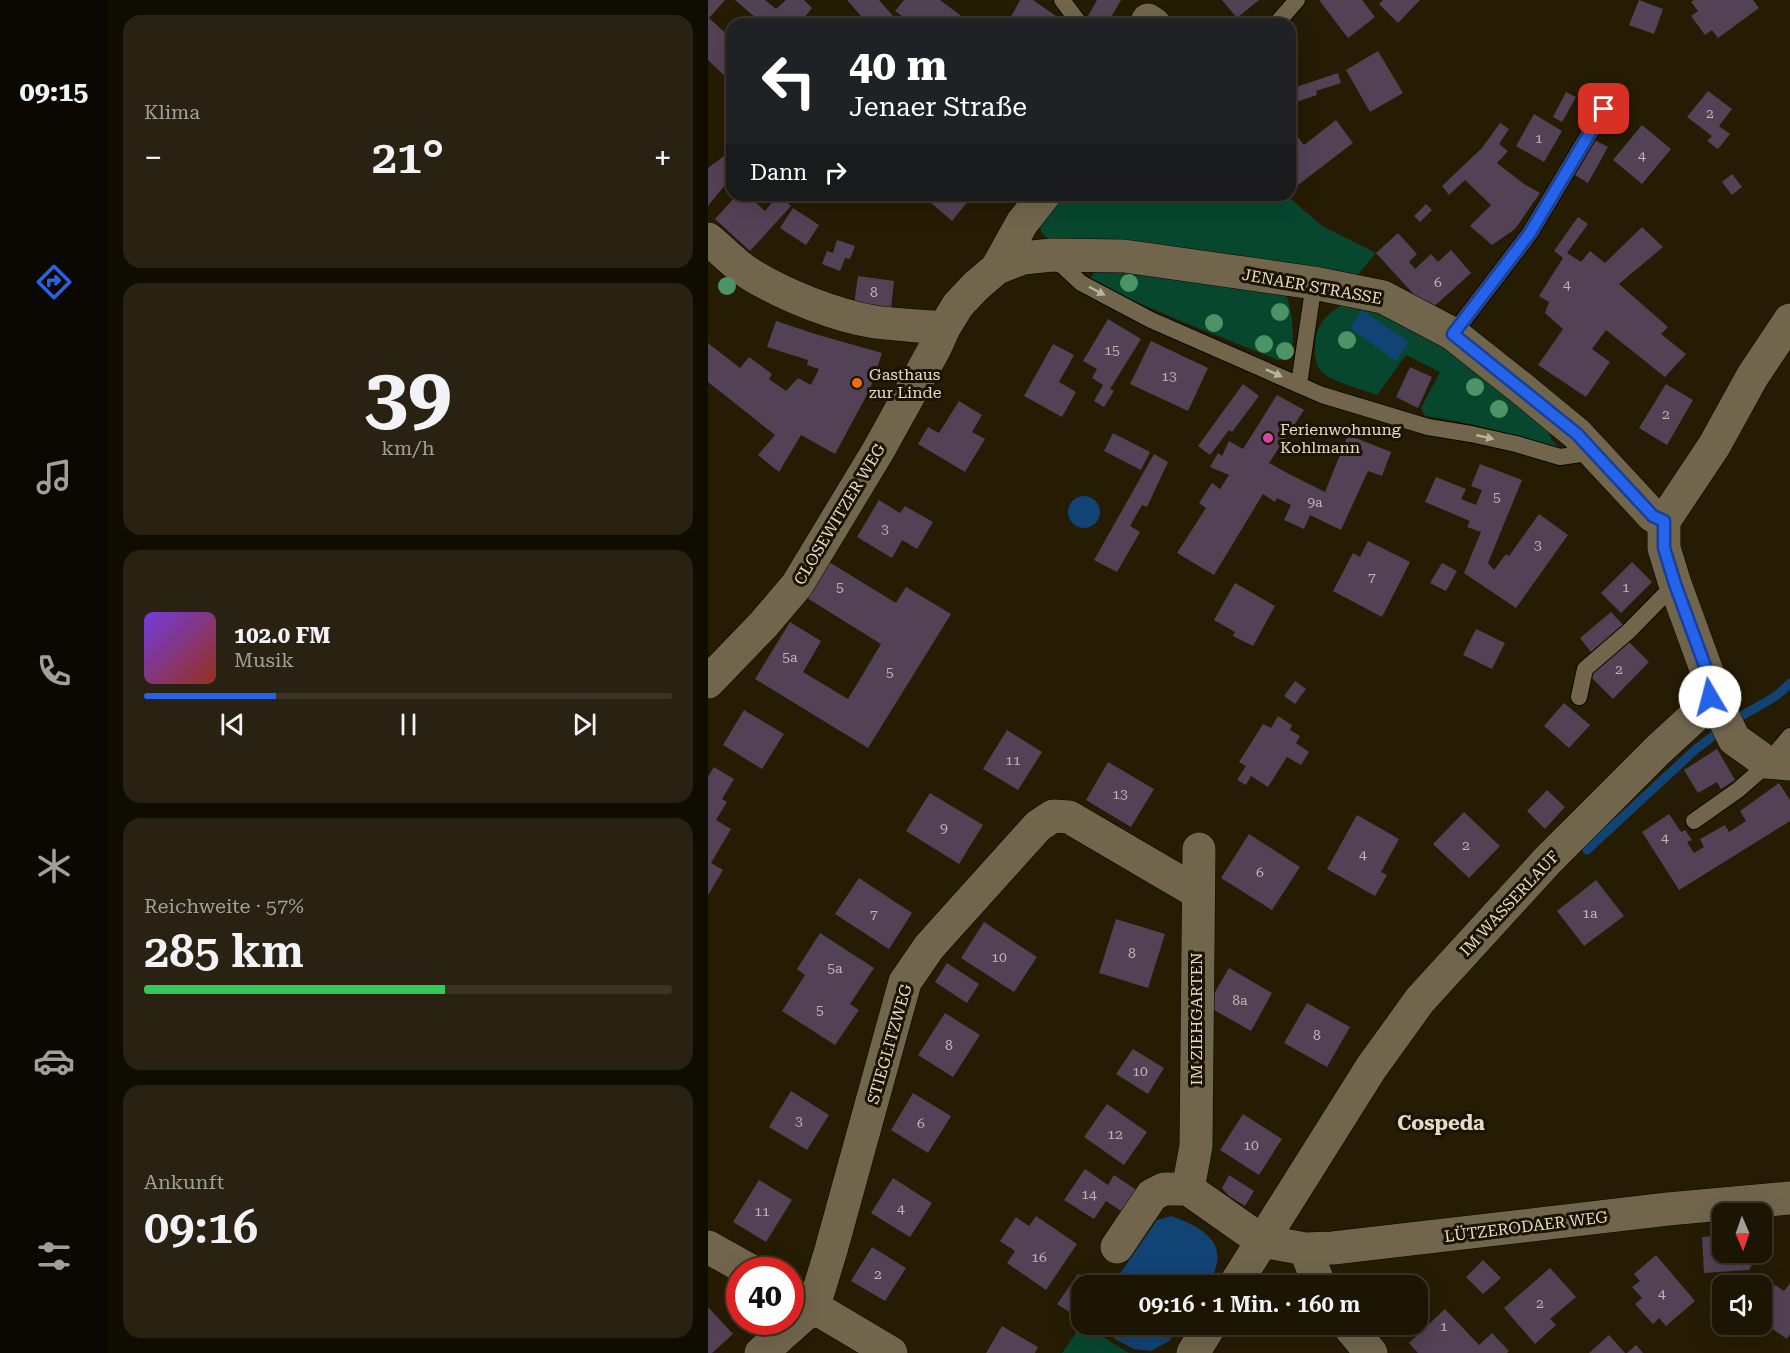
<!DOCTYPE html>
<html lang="de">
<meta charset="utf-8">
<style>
:root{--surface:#1c1503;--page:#292212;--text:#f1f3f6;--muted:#a09f9a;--line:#3a3425;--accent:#2563eb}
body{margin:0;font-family:"Roboto Serif",serif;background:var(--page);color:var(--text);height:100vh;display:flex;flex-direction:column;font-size:22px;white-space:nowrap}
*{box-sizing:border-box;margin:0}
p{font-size:20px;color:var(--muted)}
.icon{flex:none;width:33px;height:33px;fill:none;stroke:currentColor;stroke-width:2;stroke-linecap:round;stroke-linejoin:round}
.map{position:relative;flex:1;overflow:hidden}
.drawer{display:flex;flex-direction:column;gap:15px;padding:15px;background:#0f0c02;width:600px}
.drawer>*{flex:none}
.banner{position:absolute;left:18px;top:18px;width:570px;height:183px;border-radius:18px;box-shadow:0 6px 24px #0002,0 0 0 2px var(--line);background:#202124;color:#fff;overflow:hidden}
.needle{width:39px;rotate:178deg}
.controls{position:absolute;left:1004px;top:1203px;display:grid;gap:12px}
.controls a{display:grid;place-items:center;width:60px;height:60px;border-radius:12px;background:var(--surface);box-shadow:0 6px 24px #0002,0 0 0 2px var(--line);font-size:30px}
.speed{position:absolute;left:18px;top:1257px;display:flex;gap:12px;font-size:30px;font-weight:700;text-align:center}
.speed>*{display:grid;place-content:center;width:78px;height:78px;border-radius:50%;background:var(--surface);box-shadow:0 6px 24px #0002,0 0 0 2px var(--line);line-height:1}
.speed .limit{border:9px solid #d22;background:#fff;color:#111}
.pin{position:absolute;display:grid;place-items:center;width:51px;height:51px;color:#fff;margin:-26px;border-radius:12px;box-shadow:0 3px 9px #0006}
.me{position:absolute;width:66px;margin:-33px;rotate:352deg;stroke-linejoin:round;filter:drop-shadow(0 0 4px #0008)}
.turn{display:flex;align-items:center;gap:21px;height:126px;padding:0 24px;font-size:27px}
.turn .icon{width:78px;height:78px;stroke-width:2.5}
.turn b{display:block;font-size:42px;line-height:51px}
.then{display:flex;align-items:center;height:57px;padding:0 24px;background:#0003;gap:12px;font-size:22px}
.big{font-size:45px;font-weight:600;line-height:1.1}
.drawer .card{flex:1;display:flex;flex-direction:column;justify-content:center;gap:9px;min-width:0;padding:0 21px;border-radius:18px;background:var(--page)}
.drawer .dial{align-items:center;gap:0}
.dial b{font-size:78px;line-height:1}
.song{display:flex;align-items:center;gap:18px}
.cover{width:72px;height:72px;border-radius:9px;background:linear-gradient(135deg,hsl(260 70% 55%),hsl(10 70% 35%))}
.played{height:6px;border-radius:3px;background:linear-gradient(90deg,var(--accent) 25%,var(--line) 25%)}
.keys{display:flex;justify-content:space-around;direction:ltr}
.heat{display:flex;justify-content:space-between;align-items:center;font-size:33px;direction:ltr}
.charge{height:9px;border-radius:4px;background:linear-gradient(90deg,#34c759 57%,var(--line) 0)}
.trip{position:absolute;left:363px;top:1275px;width:357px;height:60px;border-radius:18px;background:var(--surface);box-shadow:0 6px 24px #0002,0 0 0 2px var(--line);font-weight:600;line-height:60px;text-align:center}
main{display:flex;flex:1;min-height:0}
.tab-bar{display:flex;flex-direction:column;width:108px;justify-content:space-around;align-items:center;background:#0b0801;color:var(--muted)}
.tab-bar .icon{width:42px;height:42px}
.tab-bar .on{color:var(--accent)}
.tab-bar b{font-size:27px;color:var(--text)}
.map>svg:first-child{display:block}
.green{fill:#07472e}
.water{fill:#114374}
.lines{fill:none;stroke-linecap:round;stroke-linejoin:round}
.stream{stroke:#114374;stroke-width:9}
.building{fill:#534156}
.lane-casing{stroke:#0e0600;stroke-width:18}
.street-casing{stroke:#0e0600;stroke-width:34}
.secondary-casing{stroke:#0e0600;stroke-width:34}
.lane{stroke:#71664c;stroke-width:16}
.street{stroke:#71664c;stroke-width:33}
.secondary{stroke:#71664c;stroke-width:33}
.tree{fill:#4c9466}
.oneway{fill:#bab3a0}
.route-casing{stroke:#184099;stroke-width:15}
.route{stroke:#2563eb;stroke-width:10}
.food-dot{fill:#e8710a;stroke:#1c1300;stroke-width:2}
.hotel-dot{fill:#d1479c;stroke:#1c1300;stroke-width:2}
.labels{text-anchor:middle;stroke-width:6;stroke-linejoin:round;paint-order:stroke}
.number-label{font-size:14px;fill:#beb5b0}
.street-label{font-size:16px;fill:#e2dcce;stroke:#1c1300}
.poi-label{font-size:16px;fill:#e2dcce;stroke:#1c1300;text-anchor:start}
.quarter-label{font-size:20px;font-weight:bold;fill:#e2dcce;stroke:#1c1300}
</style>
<main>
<nav class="tab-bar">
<b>09:15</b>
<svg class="icon on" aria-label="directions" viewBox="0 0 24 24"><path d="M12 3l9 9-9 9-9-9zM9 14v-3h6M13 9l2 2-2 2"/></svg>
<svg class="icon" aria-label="music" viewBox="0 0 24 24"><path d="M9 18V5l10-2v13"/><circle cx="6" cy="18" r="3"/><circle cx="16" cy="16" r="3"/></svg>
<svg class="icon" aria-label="phone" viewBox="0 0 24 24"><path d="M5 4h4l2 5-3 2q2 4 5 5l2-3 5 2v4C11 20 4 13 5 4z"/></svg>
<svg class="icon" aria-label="climate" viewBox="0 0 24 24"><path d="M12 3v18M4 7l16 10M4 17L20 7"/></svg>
<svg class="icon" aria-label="car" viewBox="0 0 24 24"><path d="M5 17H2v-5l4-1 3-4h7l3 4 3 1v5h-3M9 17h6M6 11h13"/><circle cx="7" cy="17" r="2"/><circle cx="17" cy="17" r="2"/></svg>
<svg class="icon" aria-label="filters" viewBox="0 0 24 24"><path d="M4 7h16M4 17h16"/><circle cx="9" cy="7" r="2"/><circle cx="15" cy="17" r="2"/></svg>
</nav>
<section class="drawer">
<div class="card"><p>Klima</p>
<div class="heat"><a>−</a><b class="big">21°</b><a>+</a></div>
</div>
<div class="card dial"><b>39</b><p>km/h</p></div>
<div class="card">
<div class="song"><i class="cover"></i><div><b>102.0 FM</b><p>Musik</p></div></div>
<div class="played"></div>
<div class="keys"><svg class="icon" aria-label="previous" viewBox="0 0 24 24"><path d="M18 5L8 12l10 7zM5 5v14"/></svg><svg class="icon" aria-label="pause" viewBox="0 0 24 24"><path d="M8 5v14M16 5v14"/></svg><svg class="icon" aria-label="next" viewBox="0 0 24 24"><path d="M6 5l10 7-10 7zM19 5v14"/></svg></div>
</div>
<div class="card"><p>Reichweite · 57%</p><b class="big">285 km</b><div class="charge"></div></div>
<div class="card"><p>Ankunft</p><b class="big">09:16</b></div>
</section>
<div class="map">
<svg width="1082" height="1353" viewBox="0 0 1082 1353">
<rect width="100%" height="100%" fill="#261c04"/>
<path class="green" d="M355,195H391L393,200L409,195H573L574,197L583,199L614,226L668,253L647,278L346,242C329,234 328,222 339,207C342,202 350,198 355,195Z
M388,270L419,271L578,294C585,313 587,339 582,358L570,360L480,324L387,284L383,277Z
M634,305L666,308L721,337L840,428L843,439L854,451C810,435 763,422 717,416L713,408L732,372L698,355L669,395C656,390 621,381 613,371C608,366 607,357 607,350C607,326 615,317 634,305Z
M374,1324L375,1325L421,1353H354Z"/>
<path class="water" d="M654,310L701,342L688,361L642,328Z
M360 512a16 16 0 1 1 32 0a16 16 0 1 1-32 0Z
M463,1216C499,1228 525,1247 499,1285H404L449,1220Z
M396,1325H472L461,1341L443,1351L426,1349L407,1339Z"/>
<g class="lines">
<path class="stream" d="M879,850L988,749C1003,737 1018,726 1035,715C1053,704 1068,699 1082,683"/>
</g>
<path class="building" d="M0,0H17L1,18L24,39V83L0,60Z
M27,0H57L68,9L78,0H96L104,8L96,18L104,24H55Z
M139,0H171L192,24H160Z
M196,0H232L264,24H205L187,11Z
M312,0H325L351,18L354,24H299Z
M389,0H413L399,24H394L380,16Z
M514,0H551L529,18Z
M611,0H654L667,17L640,38Z
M675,0H712L690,23L671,4Z
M931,0L955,9L946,34L921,25Z
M986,0H1045L1051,8L1010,38L1004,30L997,35L983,16L990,11L983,2Z
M276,17L288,24H272Z
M670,51L695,93L662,112L638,70Z
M630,73L633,83L608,91L609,95L582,104V89Z
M1000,91L1024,109L1011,126L1022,134L1010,149L999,141L1004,136L979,117Z
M858,92L868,97L854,122L845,117Z
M826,114L854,131L836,162L808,146Z
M628,120L645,143L582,191V135L586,132L596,145Z
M792,123L801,129L791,144L800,151L789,163L816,184L832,193L807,229L784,245L762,226L783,205L757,180L741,195L734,186L774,148Z
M934,125L963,149L934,184L905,160Z
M887,140L900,147L880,183L867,175Z
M24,150V181L17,185L0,206V168Z
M1024,174L1034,187L1024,195L1014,182Z
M29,195H39L57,211L70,195L83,206L42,251L7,219Z
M214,195H265L244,221Z
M391,195H407V196L392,200Z
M718,204L724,210L712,222L706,216Z
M85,208L111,225L98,245L72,228Z
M870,217L880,224L859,253L873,262L882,251L897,263L934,227L955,247L911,284L960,327L953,334L978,354L957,377L898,330L884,349L902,362L878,397L830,365L855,329L837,313L841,302L831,296L855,258L846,251Z
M690,233L709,254L701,262L707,269L723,254L730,262L743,250L763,273L721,311L668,253Z
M129,240L147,246L142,259L137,258L132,271L114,264L119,251L125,253Z
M150,276L186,281L183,308L146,304Z
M400,319L433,339L402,389L406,391L396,407L386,401L395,385L384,378L389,369L375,361Z
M68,321L107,334L174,353L162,389L127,454L93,435L71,472L50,455L67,435L0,382V343L32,368L41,357L64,374L61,379L78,391L90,378L103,385L111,369L99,365L100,360L59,347Z
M443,341L500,368L480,411L422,384Z
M345,344L366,355L351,382L368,392L354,417L316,396Z
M702,367L724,377L710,408L688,397Z
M535,384L551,396L524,432L521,430L502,455L490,446Z
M958,384L985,400L959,445L931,428Z
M569,395L596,410L561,463L581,474L617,492L640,435L683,452L674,476L660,471L633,530L602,515L596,529L576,520L583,505L569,498L567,502L555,494L506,575L469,553L498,508L491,503L504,483L512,489L521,475L502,467L510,453L514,456L521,441L535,449Z
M251,401L274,415L264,432L277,439L257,472L210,444L220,427L231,433Z
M405,433L442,452L433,470L396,451Z
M446,454L460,462L439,507L434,505L422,526L432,532L409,572L386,560Z
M772,464L814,480L780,563L786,570L798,554L801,556L831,514L860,535L808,608L756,573L773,532L759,527L762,521L717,502L728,477L758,489L753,499L768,505L774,490L763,486Z
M171,500L192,513L197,506L225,522L209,549L194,540L184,558L149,537Z
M660,541L702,562L674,617L625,591L645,553L652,557Z
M121,562L188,603L198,587L243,614L160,748L47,679L82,622L113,641L95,672L140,699L173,644L99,598Z
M924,562L944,582L913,613L893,593Z
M734,563L749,571L738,591L722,583Z
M527,583L567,606L545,646L525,636L527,632L506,620Z
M903,612L915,625L883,652L872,638Z
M768,629L797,643L784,669L755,655Z
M918,639L941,662L905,699L882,676Z
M587,681L598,689L587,704L576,696Z
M856,703L882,725L861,748L836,726Z
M36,710L76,734L54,769L15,745Z
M570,716L584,725L582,730L592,736L588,743L601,752L593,765L579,757L560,787L543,776L538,785L529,780L538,766L531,762L555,724L563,728Z
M299,730L334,752L310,790L275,769Z
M1009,749L1027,780L1013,789L1009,782L990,793L976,770Z
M400,762L446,789L423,827L378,800Z
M6,767L26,779L14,799L19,802L8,820L23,829L3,863L15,870L0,895V777Z
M1071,783L1082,800V821L971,890L934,832L961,814L973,832L977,830L984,840L979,842L986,853L996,847L992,839L1017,825L1021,832L1038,821L1032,811Z
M839,790L857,807L837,829L819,811Z
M222,793L275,825L251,864L198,831Z
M756,812L792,846L761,878L725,844Z
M649,815L691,839L673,872L679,875L667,896L619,869Z
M541,834L592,867L564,910L513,878Z
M151,878L204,913L181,949L127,914Z
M888,880L916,916L876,946L849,911Z
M408,919L457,934L440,988L391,973Z
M276,922L329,957L306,992L253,958Z
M112,933L166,968L142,1004L151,1010L127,1045L74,1011L97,975L89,969Z
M239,963L271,984L259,1003L227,982Z
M521,968L564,993L543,1031L499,1006Z
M599,1003L642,1027L619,1067L576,1043Z
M237,1013L272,1035L245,1077L210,1055Z
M425,1049L456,1068L440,1094L408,1074Z
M83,1091L121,1115L99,1150L61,1127Z
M205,1093L243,1116L220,1153L183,1130Z
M399,1104L439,1132L416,1165L376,1137Z
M535,1114L574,1139L551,1175L512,1150Z
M377,1169L400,1185L406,1175L433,1193L418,1214L398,1201L386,1219L356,1200Z
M521,1175L546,1191L537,1206L521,1196L514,1188Z
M185,1178L224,1203L202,1237L163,1213Z
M51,1180L84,1200L58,1242L25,1222Z
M328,1216L369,1244L338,1290L299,1263L307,1251L292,1241L308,1217L321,1226Z
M1059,1232L1061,1258L1047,1259L1041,1270L996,1273L994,1237L1014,1236V1252H1053V1233Z
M164,1247L198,1268L177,1301L143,1281Z
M948,1255L987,1301L958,1326L951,1318L945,1324L927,1304L934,1298L924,1287L932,1281L926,1274Z
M775,1260L793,1278L775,1294L758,1277Z
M842,1268L868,1297L842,1319L848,1325L827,1344L796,1308Z
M370,1274L387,1286H374V1311L369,1317L349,1304Z
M1082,1283V1334L1079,1339L1053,1321V1305L1067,1285L1076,1291Z
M0,1307L25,1334L4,1353H0Z
M737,1309L771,1345L784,1333L801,1351L799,1353H710L701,1343Z
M294,1326L330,1347L327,1353H278Z
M901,1335L917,1353H881Z
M928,1345L935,1353H919Z"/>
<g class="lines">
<g class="lane-casing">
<path id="lane" d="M354,0L372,24
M568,24L589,0
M344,256L373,283L443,320L614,395L720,427L763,434L808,444L852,457L886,452
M745,334L822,233L896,109
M591,384L606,283
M871,697L877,669L921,631L967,584
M986,821L1030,790L1054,769L1082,736"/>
</g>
<g class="street-casing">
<path id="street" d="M438,24L440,20L446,24
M0,239C14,250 27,265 42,274C76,295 128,316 167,322C190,325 213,326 236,328
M289,268L314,223L336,195
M0,682L55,625L89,585L170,451L227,348L236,328L250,305L268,286L289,268L315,258L344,255L416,256L606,283L675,297L745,334L812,387L869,434L945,516L956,521
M1002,697L1014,714L1026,739L1058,762L1082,764
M491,849L488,1146L480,1189L554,1241L597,1249L625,1248L960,1209L1082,1198
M0,1247L41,1270
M409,1247L444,1195L456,1189H480
M597,1249L612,1286
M82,1293L183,1353
M639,1324L663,1353
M53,1353L106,1306L123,1250L197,982L221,947L330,826L345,816L361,817L489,892"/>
</g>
<g class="secondary-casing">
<path id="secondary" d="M526,1286L663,1068L712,1000L839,861L951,749L988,715L1002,697L1001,677L967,584L956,548V521L1006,446L1044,377L1082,320
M485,1353L503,1324"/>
</g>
<use href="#lane" class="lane"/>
<use href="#street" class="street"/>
<use href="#secondary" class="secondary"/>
</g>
<g class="tree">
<circle cx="421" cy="283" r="9"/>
<circle cx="19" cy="286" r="9"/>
<circle cx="572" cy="312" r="9"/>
<circle cx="506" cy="323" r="9"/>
<circle cx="639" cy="340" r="9"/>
<circle cx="556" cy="344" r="9"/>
<circle cx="577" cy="351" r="9"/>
<circle cx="767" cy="387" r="9"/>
<circle cx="791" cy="409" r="9"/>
</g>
<defs><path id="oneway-solid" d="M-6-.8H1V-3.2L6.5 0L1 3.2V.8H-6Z" transform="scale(1.5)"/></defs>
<g class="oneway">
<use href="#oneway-solid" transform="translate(389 291) rotate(28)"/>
<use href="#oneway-solid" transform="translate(566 373) rotate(24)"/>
<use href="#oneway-solid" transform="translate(777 437) rotate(13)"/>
</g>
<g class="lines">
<g class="route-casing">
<path id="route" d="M896,109L822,233L745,334L869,434L945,516L956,521V548L967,584L1001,677L1002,697"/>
</g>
<use href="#route" class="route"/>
</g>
<circle class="food-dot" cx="149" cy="383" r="6"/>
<circle class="hotel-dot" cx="560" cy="438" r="6"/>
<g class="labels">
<g class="number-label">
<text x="1002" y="118">2</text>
<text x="831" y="143">1</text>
<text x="934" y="160">4</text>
<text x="730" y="287">6</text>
<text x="859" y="289">4</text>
<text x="166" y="297">8</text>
<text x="404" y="355">15</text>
<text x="461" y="381">13</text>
<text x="958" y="419">2</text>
<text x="789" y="502">5</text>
<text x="607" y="507">9a</text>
<text x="177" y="534">3</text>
<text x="830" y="550">3</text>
<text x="664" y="582">7</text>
<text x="132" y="592">5</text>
<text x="918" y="592">1</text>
<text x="82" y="662">5a</text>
<text x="911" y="674">2</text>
<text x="182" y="677">5</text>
<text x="305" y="765">11</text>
<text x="412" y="799">13</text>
<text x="236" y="833">9</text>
<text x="957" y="842">4</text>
<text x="758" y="850">2</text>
<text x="655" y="859">4</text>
<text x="552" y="877">6</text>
<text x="882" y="918">1a</text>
<text x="166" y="919">7</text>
<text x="424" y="958">8</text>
<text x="291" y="962">10</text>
<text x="127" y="973">5a</text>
<text x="532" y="1005">8a</text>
<text x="112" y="1015">5</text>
<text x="609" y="1040">8</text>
<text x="241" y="1050">8</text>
<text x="432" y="1076">10</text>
<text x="91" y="1126">3</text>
<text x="213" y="1128">6</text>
<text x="407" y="1139">12</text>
<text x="543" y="1150">10</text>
<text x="381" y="1199">14</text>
<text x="193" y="1213">4</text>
<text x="54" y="1216">11</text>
<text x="331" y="1262">16</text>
<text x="170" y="1279">2</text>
<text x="954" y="1298">4</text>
<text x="832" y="1308">2</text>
<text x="736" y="1331">1</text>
</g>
<g class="street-label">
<text transform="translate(604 286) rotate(10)" y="6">JENAER STRASSE</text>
<text transform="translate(131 514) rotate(-59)" y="6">CLOSEWITZER WEG</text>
<text transform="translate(801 903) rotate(-47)" y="6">IM WASSERLAUF</text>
<text transform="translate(488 1019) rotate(-90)" y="6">IM ZIEHGARTEN</text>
<text transform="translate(181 1044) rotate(-74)" y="6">STIEGLITZWEG</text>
<text transform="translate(818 1226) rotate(-7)" y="6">LÜTZERODAER WEG</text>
</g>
<g class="poi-label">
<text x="161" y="380">Gasthaus<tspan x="161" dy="18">zur Linde</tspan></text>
<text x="572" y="435">Ferienwohnung<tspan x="572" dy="18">Kohlmann</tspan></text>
</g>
<g class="quarter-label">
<text x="733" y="1130">Cospeda</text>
</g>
</g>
</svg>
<div class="controls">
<a><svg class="needle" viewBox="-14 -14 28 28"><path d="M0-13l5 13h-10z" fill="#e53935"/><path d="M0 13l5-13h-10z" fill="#a09f9a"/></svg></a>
<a><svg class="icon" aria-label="sound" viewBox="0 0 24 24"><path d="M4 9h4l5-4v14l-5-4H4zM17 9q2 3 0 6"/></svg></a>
</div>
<div class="speed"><div class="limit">40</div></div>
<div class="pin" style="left:896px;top:109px;background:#d93025"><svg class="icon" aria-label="arrive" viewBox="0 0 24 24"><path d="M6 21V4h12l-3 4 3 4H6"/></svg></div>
<svg class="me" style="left:1002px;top:697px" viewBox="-20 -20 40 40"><circle r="19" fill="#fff"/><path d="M0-13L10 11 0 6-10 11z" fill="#2563eb"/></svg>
<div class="trip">09:16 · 1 Min. · 160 m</div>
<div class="banner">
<div class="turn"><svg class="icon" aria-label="left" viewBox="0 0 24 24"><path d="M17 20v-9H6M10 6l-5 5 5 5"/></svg><div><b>40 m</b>Jenaer Straße</div></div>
<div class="then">Dann<svg class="icon" aria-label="right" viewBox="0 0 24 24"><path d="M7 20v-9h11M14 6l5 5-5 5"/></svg></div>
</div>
</div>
</main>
